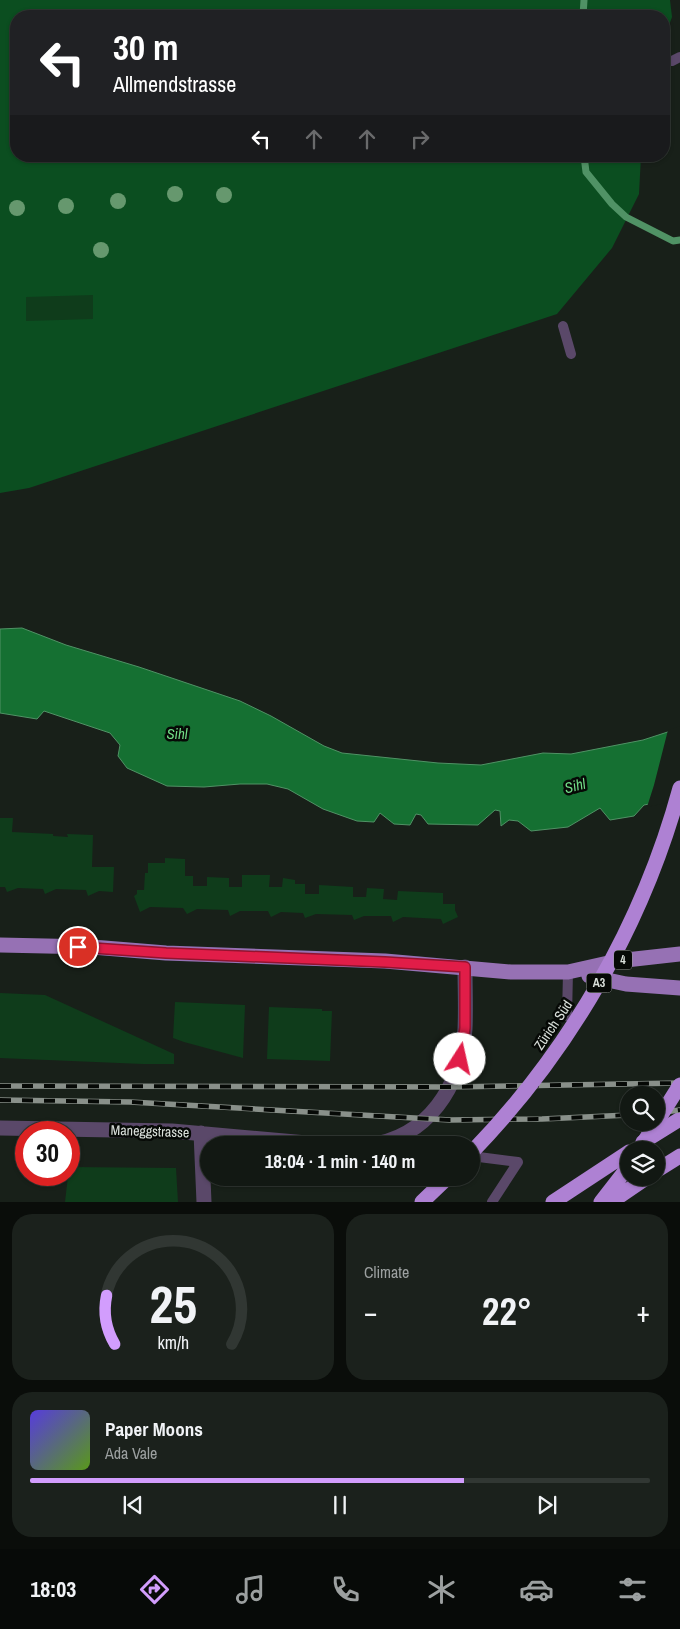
<!DOCTYPE html>
<meta charset="utf-8">
<style>
:root{--surface:#121813;--page:#1b211c;--text:#f1f3f6;--muted:#9ca0a0;--line:#313733;--accent:#d29dfd}
body{margin:0;font-family:"Archivo Narrow",sans-serif;background:var(--page);color:var(--text);height:100vh;display:flex;flex-direction:column;font-size:19px;white-space:nowrap}
*{box-sizing:border-box;margin:0}
p{font-size:16px;color:var(--muted)}
.icon{flex:none;width:28px;height:28px;fill:none;stroke:currentColor;stroke-width:2;stroke-linecap:round;stroke-linejoin:round}
.map{position:relative;height:1202px;overflow:hidden}
.side{display:flex;flex-direction:column;gap:12px;padding:12px;background:#0a0d0a;flex:1}
.side>*{flex:none}
.hud{position:absolute;left:10px;top:10px;width:660px;height:152px;border-radius:20px;box-shadow:0 1px 4px #0004,0 0 0 1px var(--line);background:#202124;color:#fff;overflow:hidden}
.controls{position:absolute;left:620px;top:1086px;display:grid;gap:10px}
.controls a{display:grid;place-items:center;width:45px;height:45px;border-radius:50%;background:var(--surface);box-shadow:0 1px 4px #0004,0 0 0 1px var(--line);font-size:25px}
.speed{position:absolute;left:15px;top:1121px;display:flex;gap:10px;font-size:25px;font-weight:700;text-align:center}
.speed>*{display:grid;place-content:center;width:65px;height:65px;border-radius:50%;background:var(--surface);box-shadow:0 1px 4px #0004,0 0 0 1px var(--line);line-height:1}
.speed .limit{border:8px solid #d22;background:#fff;color:#111}
.pin{position:absolute;display:grid;place-items:center;width:42px;height:42px;color:#fff;margin:-21px;border:2px solid #fff;border-radius:50%;box-shadow:0 1px 5px #0007}
.me{position:absolute;width:55px;margin:-28px;rotate:10deg;stroke-linejoin:round;filter:drop-shadow(0 0 4px #0008)}
.turn{display:flex;align-items:center;gap:18px;height:105px;padding:0 20px;font-size:22px}
.turn .icon{width:65px;height:65px;stroke-width:2.5}
.turn b{display:block;font-size:35px;line-height:42px}
.lanes{display:flex;align-items:center;height:48px;padding:0 20px;background:#0003;justify-content:center;gap:25px;direction:ltr}
.lanes .off{opacity:.35}
.big{font-size:38px;font-weight:700;line-height:1.1}
.side .tile{flex:1;display:flex;flex-direction:column;justify-content:center;gap:8px;min-width:0;padding:0 18px;border-radius:20px;background:var(--page)}
.side .dial{align-items:center;gap:0}
.dial svg{height:130px;overflow:visible;fill:none;stroke:var(--line);stroke-width:7;stroke-linecap:round;text-anchor:middle}
.dial text{fill:var(--text);stroke:none}
.song{display:flex;align-items:center;gap:15px}
.cover{width:60px;height:60px;border-radius:8px;background:linear-gradient(135deg,hsl(250 70% 55%),hsl(90 70% 35%))}
.played{height:5px;border-radius:2px;background:linear-gradient(90deg,var(--accent) 70%,var(--line) 70%)}
.keys{display:flex;justify-content:space-around;direction:ltr}
.heat{display:flex;justify-content:space-between;align-items:center;font-size:28px;direction:ltr}
.side .tiles{flex:1;display:grid;gap:12px;grid-template-columns:1fr 1fr}
.tile:last-child{grid-column:span 2}
.trip{position:absolute;left:200px;top:1136px;width:280px;height:50px;border-radius:25px;background:var(--surface);box-shadow:0 1px 4px #0004,0 0 0 1px var(--line);font-weight:700;line-height:50px;text-align:center}
.tabs{display:flex;height:80px;justify-content:space-around;align-items:center;background:#070a08;color:var(--muted)}
.tabs .icon{width:35px;height:35px}
.tabs .on{color:var(--accent)}
.tabs b{font-size:22px;color:var(--text)}
.map>svg:first-child{display:block}
.green{fill:#0b4e20}
.water{fill:#157032;stroke:#509265}
.pier{fill:#182019}
.lines{fill:none;stroke-linecap:round;stroke-linejoin:round}
.stream{stroke:#509265;stroke-width:7}
.building{fill:#0f3c1b}
.lane{stroke:#5a4869;stroke-width:10}
.street{stroke:#5a4869;stroke-width:15}
.primary{stroke:#9671b4;stroke-width:15}
.highway{stroke:#ae81d3;stroke-width:15}
.rail-casing{stroke:#89908a;stroke-width:5.5}
.rail{stroke:#060906;stroke-width:4;stroke-dasharray:11;stroke-linecap:butt}
.highway-bridge{stroke:#ae81d3;stroke-width:15}
.tree{fill:#66986e}
.route-casing{stroke:#92132f;stroke-width:12}
.route{stroke:#e11d48;stroke-width:9}
.labels{text-anchor:middle;stroke-width:5;stroke-linejoin:round;paint-order:stroke}
.shield{fill:#060906;stroke:#9aa09b;stroke-width:1}
.shield-label{font-size:12px;font-weight:bold;fill:#dae0db}
.street-label{font-size:14px;fill:#dae0db;stroke:#060906}
.water-label{font-size:15px;font-style:italic;fill:#72de88;stroke:#060906}
</style>
<div class="map">
<svg width="680" height="1202" viewBox="0 0 680 1202">
<rect width="100%" height="100%" fill="#182019"/>
<path class="green" d="M0,0H670L672,17L664,39V16H16V156H641L639,194L612,248L557,314L29,488L0,493Z"/>
<path class="water" d="M22,628L66,645L139,667L240,701L271,716L324,746L342,753L438,763L481,765L543,753L571,754L643,740L680,728V798L644,805L634,816L610,820L600,808L568,827L531,831L518,821L509,820L501,826L500,811L495,810L478,825L428,824L421,815L416,814L410,825L394,824L380,813L374,822L357,821L323,809L288,789L267,784H240L204,787L167,786L127,768L118,756L120,745L110,733L44,711L37,719L0,713V629Z"/>
<path class="pier" d="M680,726V800L647,807L654,785L668,730Z"/>
<g class="lines">
<path class="stream" d="M583,16L584,0
M584,156L586,172L612,204L626,217L673,241L680,240"/>
</g>
<path class="building" d="M93,295V319L26,321V297Z
M0,818H13L12,832L53,834V836L68,837L67,834L93,835L92,867H114L113,892L99,891L88,896L86,890L56,889L45,894L43,889L18,888L7,892L5,887H0Z
M165,858L185,859V876H193V886H207V877L229,878V887H242V875H270L269,887H282L283,878L295,880V884H305V894H319V885L353,887V897H366L367,888L384,889L383,899L397,900L398,891L443,893V904H455V910L458,917L443,924L441,919L403,917L393,922L391,916H364L354,920L352,915L316,914L305,918L303,913L281,912L271,917L268,911H240L230,916L228,910L197,909L187,914L183,908L150,907L140,912L134,896L137,894V890H144L145,873H148V863H165Z
M0,993L45,995L174,1054V1064H143L0,1058Z
M175,1002L245,1005L243,1058L184,1042L173,1038Z
M269,1007L322,1009V1011H332L330,1061L267,1059Z
M69,1167L176,1168L178,1202H65Z"/>
<g class="lines">
<path class="lane" d="M672,61L680,57
M563,326L571,354
M567,1016L568,972
M393,1140L414,1145
M471,1156L518,1162L492,1202"/>
<path class="street" d="M0,1128L172,1131L329,1145
M201,1133L204,1202
M368,1145C428,1138 461,1086 465,1029C466,1009 465,988 465,967"/>
<path class="primary" d="M0,945L92,947L166,953L385,961L511,972H568L617,961L680,954
M589,976L626,984L680,988"/>
<path class="highway" d="M643,1142L680,1119
M656,1171L680,1156
M422,1202L447,1178
M553,1202L629,1152
M601,1202L629,1166
M611,1202L646,1178"/>
<g class="rail-casing">
<path id="rail" d="M0,1086L450,1087L680,1083
M0,1100L130,1102L450,1120L542,1119L629,1115
M656,1113L680,1110"/>
</g>
<use href="#rail" class="rail"/>
<path class="highway-bridge" d="M639,1150L680,1085
M471,1153C570,1051 643,924 680,788"/>
</g>
<g class="tree">
<circle cx="175" cy="194" r="8"/>
<circle cx="224" cy="195" r="8"/>
<circle cx="118" cy="201" r="8"/>
<circle cx="66" cy="206" r="8"/>
<circle cx="17" cy="208" r="8"/>
<circle cx="101" cy="250" r="8"/>
</g>
<g class="lines">
<g class="route-casing">
<path id="route" d="M78,947L166,953L385,962L465,967V1028L460,1059"/>
</g>
<use href="#route" class="route"/>
</g>
<g class="labels">
<g class="shield">
<rect x="614" y="950.5" width="18" height="19" rx="4"/>
<rect x="586.5" y="973.5" width="25" height="19" rx="4"/>
</g>
<g class="shield-label">
<text x="623" y="964">4</text>
<text x="599" y="987">A3</text>
</g>
<g class="street-label">
<text transform="translate(553 1025) rotate(-56)" y="5">Zürich Süd</text>
<text transform="translate(150 1131) rotate(2)" y="5">Maneggstrasse</text>
</g>
<g class="water-label">
<text x="177" y="739">Sihl</text>
<text transform="translate(575 786) rotate(-14)" y="5">Sihl</text>
</g>
</g>
</svg>
<div class="controls">
<a><svg class="icon" aria-label="search" viewBox="0 0 24 24"><circle cx="10" cy="10" r="6"/><path d="M15 15l6 6"/></svg></a>
<a><svg class="icon" aria-label="layers" viewBox="0 0 24 24"><path d="M12 4l9 5-9 5-9-5zM3 14l9 5 9-5"/></svg></a>
</div>
<div class="speed"><div class="limit">30</div></div>
<div class="pin" style="left:78px;top:947px;background:#d93025"><svg class="icon" aria-label="arrive" viewBox="0 0 24 24"><path d="M6 21V4h12l-3 4 3 4H6"/></svg></div>
<svg class="me" style="left:460px;top:1059px" viewBox="-20 -20 40 40"><circle r="19" fill="#fff"/><path d="M0-13L10 11 0 6-10 11z" fill="#e11d48"/></svg>
<div class="trip">18:04 · 1 min · 140 m</div>
<div class="hud">
<div class="turn"><svg class="icon" aria-label="left" viewBox="0 0 24 24"><path d="M17 20v-9H6M10 6l-5 5 5 5"/></svg><div><b>30 m</b>Allmendstrasse</div></div>
<div class="lanes"><svg class="icon" aria-label="left" viewBox="0 0 24 24"><path d="M17 20v-9H6M10 6l-5 5 5 5"/></svg><svg class="icon off" aria-label="ahead" viewBox="0 0 24 24"><path d="M12 20V5M6 11l6-6 6 6"/></svg><svg class="icon off" aria-label="ahead" viewBox="0 0 24 24"><path d="M12 20V5M6 11l6-6 6 6"/></svg><svg class="icon off" aria-label="right" viewBox="0 0 24 24"><path d="M7 20v-9h11M14 6l5 5-5 5"/></svg></div>
</div>
</div>
<section class="side">
<div class="tiles">
<div class="tile dial"><svg viewBox="0 0 100 80">
<path d="M14 69A42 42 0 1 1 86 69"/>
<path d="M14 69A42 42 0 0 1 9 39" stroke="#d29dfd"/>
<text x="50" y="56" font-size="32" font-weight="700">25</text>
<text x="50" y="72" font-size="11">km/h</text>
</svg></div>
<div class="tile"><p>Climate</p>
<div class="heat"><a>−</a><b class="big">22°</b><a>+</a></div>
</div>
<div class="tile">
<div class="song"><i class="cover"></i><div><b>Paper Moons</b><p>Ada Vale</p></div></div>
<div class="played"></div>
<div class="keys"><svg class="icon" aria-label="previous" viewBox="0 0 24 24"><path d="M18 5L8 12l10 7zM5 5v14"/></svg><svg class="icon" aria-label="pause" viewBox="0 0 24 24"><path d="M8 5v14M16 5v14"/></svg><svg class="icon" aria-label="next" viewBox="0 0 24 24"><path d="M6 5l10 7-10 7zM19 5v14"/></svg></div>
</div>
</div>
</section>
<nav class="tabs">
<b>18:03</b>
<svg class="icon on" aria-label="directions" viewBox="0 0 24 24"><path d="M12 3l9 9-9 9-9-9zM9 14v-3h6M13 9l2 2-2 2"/></svg>
<svg class="icon" aria-label="music" viewBox="0 0 24 24"><path d="M9 18V5l10-2v13"/><circle cx="6" cy="18" r="3"/><circle cx="16" cy="16" r="3"/></svg>
<svg class="icon" aria-label="phone" viewBox="0 0 24 24"><path d="M5 4h4l2 5-3 2q2 4 5 5l2-3 5 2v4C11 20 4 13 5 4z"/></svg>
<svg class="icon" aria-label="climate" viewBox="0 0 24 24"><path d="M12 3v18M4 7l16 10M4 17L20 7"/></svg>
<svg class="icon" aria-label="car" viewBox="0 0 24 24"><path d="M5 17H2v-5l4-1 3-4h7l3 4 3 1v5h-3M9 17h6M6 11h13"/><circle cx="7" cy="17" r="2"/><circle cx="17" cy="17" r="2"/></svg>
<svg class="icon" aria-label="filters" viewBox="0 0 24 24"><path d="M4 7h16M4 17h16"/><circle cx="9" cy="7" r="2"/><circle cx="15" cy="17" r="2"/></svg>
</nav>
